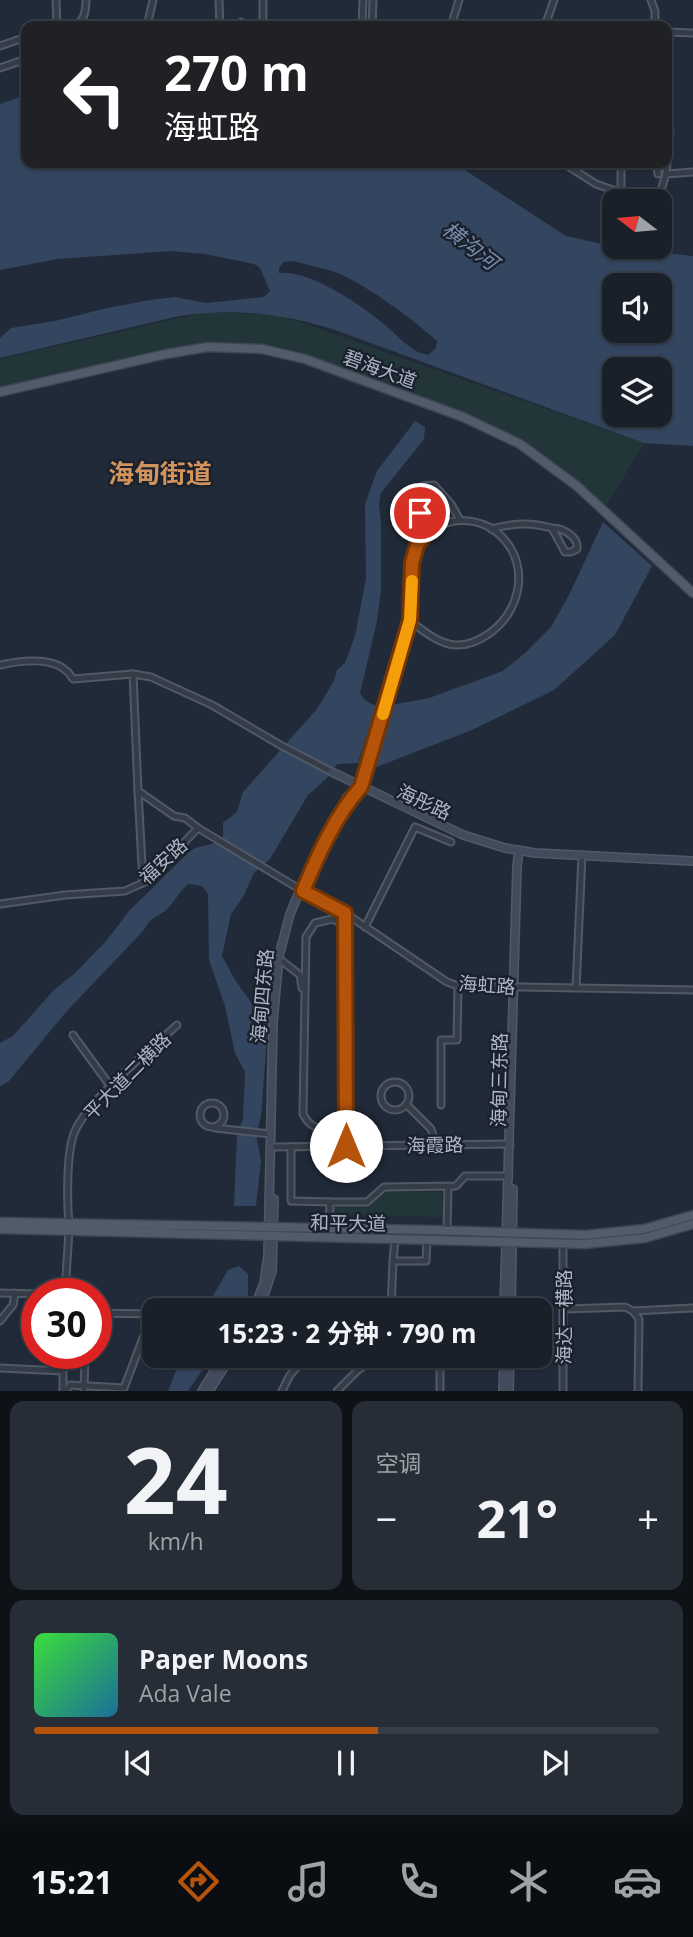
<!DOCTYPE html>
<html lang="zh">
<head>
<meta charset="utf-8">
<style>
	:root { --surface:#19202a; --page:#262d36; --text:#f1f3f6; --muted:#9fa3a8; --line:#373e47; --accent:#b45309 }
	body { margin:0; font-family:"Open Sans","Noto Sans SC",sans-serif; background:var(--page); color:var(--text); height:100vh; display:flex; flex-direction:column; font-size:26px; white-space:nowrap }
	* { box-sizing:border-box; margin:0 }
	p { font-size:23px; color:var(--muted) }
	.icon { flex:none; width:38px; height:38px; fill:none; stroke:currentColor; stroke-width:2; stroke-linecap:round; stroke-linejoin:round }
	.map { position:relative; height:1391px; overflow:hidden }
	.drawer { display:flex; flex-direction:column; gap:10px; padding:10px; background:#0e1217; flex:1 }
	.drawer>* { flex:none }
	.banner { position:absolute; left:21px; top:21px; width:651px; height:147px; border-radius:14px; box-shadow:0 2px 5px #0004,0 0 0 2px var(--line); background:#202124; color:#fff; overflow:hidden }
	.needle { width:46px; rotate:286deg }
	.tools { position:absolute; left:602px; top:189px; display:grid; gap:14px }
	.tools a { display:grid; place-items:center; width:70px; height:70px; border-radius:14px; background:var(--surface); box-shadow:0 2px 5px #0004,0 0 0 2px var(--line); font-size:35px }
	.speed { position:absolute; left:21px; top:1278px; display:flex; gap:14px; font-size:35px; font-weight:700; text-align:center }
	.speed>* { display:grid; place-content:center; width:91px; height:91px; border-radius:50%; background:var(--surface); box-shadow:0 2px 5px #0004,0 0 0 2px var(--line); line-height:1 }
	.speed .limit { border:10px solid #d22; background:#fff; color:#111 }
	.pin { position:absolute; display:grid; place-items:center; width:60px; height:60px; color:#fff; margin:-30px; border:4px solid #fff; border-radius:50%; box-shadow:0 2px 7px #0007 }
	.me { position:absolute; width:77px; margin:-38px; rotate:0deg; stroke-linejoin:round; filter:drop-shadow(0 0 5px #0008) }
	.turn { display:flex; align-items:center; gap:24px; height:147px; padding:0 28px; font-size:32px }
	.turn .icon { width:91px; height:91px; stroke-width:2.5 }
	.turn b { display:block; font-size:49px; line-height:60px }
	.big { font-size:52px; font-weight:700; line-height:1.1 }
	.drawer .tile { flex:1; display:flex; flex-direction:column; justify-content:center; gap:10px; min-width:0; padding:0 24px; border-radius:14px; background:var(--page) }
	.drawer .dial { align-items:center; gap:0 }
	.dial b { font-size:91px; line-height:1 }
	.song { display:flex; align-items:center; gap:21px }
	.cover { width:84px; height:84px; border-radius:10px; background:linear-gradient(135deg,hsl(120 70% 55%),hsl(200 70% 35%)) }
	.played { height:7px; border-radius:4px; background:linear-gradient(90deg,var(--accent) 55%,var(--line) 55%) }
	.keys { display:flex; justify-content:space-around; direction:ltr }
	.heat { display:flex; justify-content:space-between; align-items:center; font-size:38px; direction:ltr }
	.drawer .tiles { flex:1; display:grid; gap:10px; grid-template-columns:1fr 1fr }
	.tile:last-child { grid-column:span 2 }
	.trip { position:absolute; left:142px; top:1298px; width:410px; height:70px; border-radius:14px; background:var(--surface); box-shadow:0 2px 5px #0004,0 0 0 2px var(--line); font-weight:700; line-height:70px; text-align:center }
	.tabs { display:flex; height:112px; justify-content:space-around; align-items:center; background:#0a0d11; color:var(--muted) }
	.tabs .icon { width:49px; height:49px }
	.tabs .on { color:var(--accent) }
	.tabs b { font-size:32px; color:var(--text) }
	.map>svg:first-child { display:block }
	.green { fill:#223639 }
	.water { fill:#34455f; fill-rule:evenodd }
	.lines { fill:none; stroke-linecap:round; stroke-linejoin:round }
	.street-casing { stroke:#515966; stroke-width:9 }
	.secondary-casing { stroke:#515966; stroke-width:10 }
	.primary-casing { stroke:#3d4552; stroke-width:11 }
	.street { stroke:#343c48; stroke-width:5 }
	.secondary { stroke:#424b5b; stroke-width:7 }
	.primary { stroke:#525b69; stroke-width:8 }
	.route-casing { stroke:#753606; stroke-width:18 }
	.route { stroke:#b45309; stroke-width:12 }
	.slow { stroke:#f59e0b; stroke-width:12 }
	.labels { text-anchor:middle; stroke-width:5; stroke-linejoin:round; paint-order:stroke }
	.street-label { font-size:19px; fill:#aeb6c5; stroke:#1a212d }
	.water-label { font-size:21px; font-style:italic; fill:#768cad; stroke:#1a212d }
	.district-label { font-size:26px; font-weight:bold; fill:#d3935c; stroke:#1a212d }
</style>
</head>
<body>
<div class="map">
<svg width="693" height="1391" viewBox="0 0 693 1391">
	<rect width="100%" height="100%" fill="#212a38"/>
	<!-- green -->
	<g class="green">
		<path d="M206,312L280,315L644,443L605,508L541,452L483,420L286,350L262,345L202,344L0,389V359Z"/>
		<path d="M386,1191L442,1192L443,1217L333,1215V1207H367Z"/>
	</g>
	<!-- water -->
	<g class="water">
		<path d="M26,95V163H454L566,236L620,248L693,256V446L644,443L335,330C283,313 234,308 179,316L0,358V338L11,328L55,321L107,308L150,300L175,297L206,303L264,297L270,291L260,268L254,264L205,254L171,251L58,259L0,270V104ZM294,261C310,266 326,268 342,275C369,287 414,320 437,341L436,348L428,355L418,352C405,345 396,334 384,324C359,304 311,270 279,273V268L284,262ZM614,285H660V331H614ZM614,369H660V415H614Z"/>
		<path d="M415,421L425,427L424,439L381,493L379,504L381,525V590L377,621L360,694L366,701L376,706L358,763L337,764L326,779L308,795L270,859L254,873L243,897L231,914L222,956L235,980L253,1005L267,1015V1037L261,1117L256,1135L261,1161L256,1206H234L237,1134L243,1119L245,1072L235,1053L225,1006L209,960L208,894L202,886L188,884C180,891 176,899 169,907C161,917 152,914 144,930L66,1012L9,1081L0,1086V1043L13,1036L54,990L75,973L106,941L130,910L190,851C203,843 211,848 223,837V823L237,812L243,792L317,709L334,681L337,670L345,663L355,636L366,579L365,504L377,471Z"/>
		<path d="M603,522L652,566L615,635L554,690L472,730L374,768L392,705L429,698L503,671L525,653L551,627L569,595Z"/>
		<path d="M239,1266L248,1274V1295L241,1311H204L228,1270Z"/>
		<path d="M182,1356H212L188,1391H168Z"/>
	</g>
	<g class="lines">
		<defs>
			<g id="street">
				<path d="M56,0L57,26"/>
				<path d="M219,0L220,26"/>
				<path d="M263,0V26"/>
				<path d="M651,0L655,11V26"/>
				<path d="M241,22L245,26"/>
				<path d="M72,26C84,23 86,12 86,0"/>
				<path d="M147,26L153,0"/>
				<path d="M362,26L363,0"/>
				<path d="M372,26L373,0"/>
				<path d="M451,26L459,0"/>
				<path d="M542,26L547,20L554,0"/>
				<path d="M667,32L693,33"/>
				<path d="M0,46L26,37"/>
				<path d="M0,68L26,59"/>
				<path d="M563,163L596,184L645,201"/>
				<path d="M656,163L658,174"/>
				<path d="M666,174L670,132L667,106"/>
				<path d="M621,195V163"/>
				<path d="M654,201L659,197L666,174L693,172"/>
				<path d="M491,529C514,523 529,522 552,528L565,552H571L577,549C579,537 563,528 552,528"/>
				<path d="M423,539L422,519L416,508L415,503L423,486L434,485L451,504L460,520"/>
				<path d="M0,665C23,660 60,655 73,679L133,674L151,677L212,705L282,746L332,772"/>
				<path d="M133,674L138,791L174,816L185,818L198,828"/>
				<path d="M361,787C378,732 400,675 410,618C413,596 405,565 418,545C423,536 438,527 447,523C459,518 478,521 489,527C530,551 527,606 490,633C480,640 468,646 455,645C439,644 422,630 409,620"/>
				<path d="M138,791L143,883"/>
				<path d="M0,904L65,895L125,891L147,881L198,828L306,893L345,913L447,982L458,986L693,990"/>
				<path d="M365,927L415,827L451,842"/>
				<path d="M282,961L300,975L302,988"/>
				<path d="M576,988L582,855"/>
				<path d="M73,1035L111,1087"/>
				<circle cx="395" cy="1096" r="14"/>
				<circle cx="212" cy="1115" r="12"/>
				<path d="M406,1104L431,1129L436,1145"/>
				<path d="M441,1105V1040H457L458,986"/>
				<path d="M346,1113L328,1129C315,1128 309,1126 303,1114L306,937L315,923L332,919L345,925L346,1146"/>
				<path d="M215,1128L271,1134"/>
				<path d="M275,1147L510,1144"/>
				<path d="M291,1147V1201L330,1202L329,1229"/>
				<path d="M330,1202H367L384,1187L456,1186L465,1176H509"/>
				<path d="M69,1224C67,1202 66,1151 75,1131C89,1099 149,1051 177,1025"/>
				<path d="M447,1231L448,1186"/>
				<path d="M393,1261L395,1239"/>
				<path d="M0,1293L37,1294"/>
				<path d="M65,1293L69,1230"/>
				<path d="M565,1309L625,1307L633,1311L639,1319L638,1391"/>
				<path d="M361,1311L391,1308L393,1261H426L427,1240"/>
				<path d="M633,1311L693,1308"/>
				<path d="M96,1313L153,1314"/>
				<path d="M0,1321L13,1305L15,1293"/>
				<path d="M539,1351L564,1350"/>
				<path d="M286,1356L300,1364"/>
				<path d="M440,1357V1391"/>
				<path d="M0,1368L63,1371"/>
				<path d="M63,1391V1353"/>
				<path d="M66,1391L70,1385L124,1388L152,1314"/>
				<path d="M84,1391L85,1353"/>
				<path d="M282,1391L290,1375L307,1356"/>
				<path d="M337,1391L358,1370L373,1360L447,1356"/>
				<path d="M563,1391V1244"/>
			</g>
			<g id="secondary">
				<path d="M332,772L463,835L505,848L535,853L693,861"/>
				<path d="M253,1311L264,1283L268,1256L273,1022L279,956L290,914L316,852L347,797L361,787"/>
				<path d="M259,1311L272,1271L274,1199"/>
				<path d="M504,1311L517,867L519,850"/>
				<path d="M511,1311L513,1189"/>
				<path d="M202,1391L224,1356"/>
				<path d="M209,1391L231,1356"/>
				<path d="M503,1391L504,1356"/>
				<path d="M509,1391L510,1356"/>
			</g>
			<g id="primary">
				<path d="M0,392L166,354L208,347L262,349L305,359L463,417L520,444L577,486L693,593"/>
				<path d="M0,1222L430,1230L585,1235L644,1229L693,1215"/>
				<path d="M0,1229L585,1244L645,1238L693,1224"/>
			</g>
		</defs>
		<!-- street casing -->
		<use href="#street" class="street-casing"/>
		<!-- secondary casing -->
		<use href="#secondary" class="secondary-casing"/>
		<!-- primary casing -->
		<use href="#primary" class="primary-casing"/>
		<!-- street -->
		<use href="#street" class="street"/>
		<!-- secondary -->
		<use href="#secondary" class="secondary"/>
		<!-- primary -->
		<use href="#primary" class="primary"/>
	</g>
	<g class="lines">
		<defs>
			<path id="route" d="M346,1146L345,913L303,891C318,855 335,816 361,787L410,620L412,563L417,545L422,539V519L420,513"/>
		</defs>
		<!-- route casing -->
		<use href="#route" class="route-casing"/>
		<!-- route -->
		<use href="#route" class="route"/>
		<!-- slow -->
		<path class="slow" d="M383,714L410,620L412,581"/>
	</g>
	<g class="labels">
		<!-- street labels -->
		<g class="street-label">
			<text transform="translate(380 369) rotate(20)" y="7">碧海大道</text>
			<text transform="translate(424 802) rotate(25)" y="7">海彤路</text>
			<text transform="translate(163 861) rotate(-43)" y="7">福安路</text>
			<text transform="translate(487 985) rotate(4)" y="7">海虹路</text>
			<text transform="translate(262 996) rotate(-85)" y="7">海甸四东路</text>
			<text transform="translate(127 1076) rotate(-45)" y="7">平大道二横路</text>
			<text transform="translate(499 1080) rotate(-89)" y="7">海甸三东路</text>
			<text transform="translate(435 1145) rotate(-1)" y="7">海霞路</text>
			<text transform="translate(348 1223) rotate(1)" y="7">和平大道</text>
			<text transform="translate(564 1317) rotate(-90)" y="7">海达一横路</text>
		</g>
		<!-- water labels -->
		<g class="water-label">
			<text transform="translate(470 246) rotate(38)" y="7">横沟河</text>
		</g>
		<!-- district labels -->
		<g class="district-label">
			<text x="160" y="483">海甸街道</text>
		</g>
	</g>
</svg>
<div class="tools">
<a><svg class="needle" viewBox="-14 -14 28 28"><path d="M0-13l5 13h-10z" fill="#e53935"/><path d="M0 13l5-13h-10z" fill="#9fa3a8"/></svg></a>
<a><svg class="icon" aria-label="sound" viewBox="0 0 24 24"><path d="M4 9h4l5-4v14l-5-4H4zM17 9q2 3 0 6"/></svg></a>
<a><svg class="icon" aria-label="layers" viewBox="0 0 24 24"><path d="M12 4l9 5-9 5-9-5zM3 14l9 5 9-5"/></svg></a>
</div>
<div class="speed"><div class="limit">30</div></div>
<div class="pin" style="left:420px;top:513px;background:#d93025"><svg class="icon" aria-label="arrive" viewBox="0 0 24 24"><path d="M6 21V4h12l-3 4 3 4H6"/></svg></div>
<svg class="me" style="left:346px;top:1146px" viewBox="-20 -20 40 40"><circle r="19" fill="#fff"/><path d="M0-13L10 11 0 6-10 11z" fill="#b45309"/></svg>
<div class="trip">15:23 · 2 分钟 · 790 m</div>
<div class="banner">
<div class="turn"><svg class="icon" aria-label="left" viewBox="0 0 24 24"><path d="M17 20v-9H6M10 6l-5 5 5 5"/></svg><div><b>270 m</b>海虹路</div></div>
</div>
</div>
<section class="drawer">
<div class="tiles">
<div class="tile dial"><b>24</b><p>km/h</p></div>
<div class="tile"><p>空调</p>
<div class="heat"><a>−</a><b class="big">21°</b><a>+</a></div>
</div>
<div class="tile">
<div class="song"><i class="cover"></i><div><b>Paper Moons</b><p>Ada Vale</p></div></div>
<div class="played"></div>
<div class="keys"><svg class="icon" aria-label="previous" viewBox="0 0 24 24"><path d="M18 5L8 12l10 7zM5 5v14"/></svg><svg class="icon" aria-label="pause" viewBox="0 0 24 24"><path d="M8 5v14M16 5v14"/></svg><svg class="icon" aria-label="next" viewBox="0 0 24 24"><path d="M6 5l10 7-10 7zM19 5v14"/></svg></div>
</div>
</div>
</section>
<nav class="tabs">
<b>15:21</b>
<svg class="icon on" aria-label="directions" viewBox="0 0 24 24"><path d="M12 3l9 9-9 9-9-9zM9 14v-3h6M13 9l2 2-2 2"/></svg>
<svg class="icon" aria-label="music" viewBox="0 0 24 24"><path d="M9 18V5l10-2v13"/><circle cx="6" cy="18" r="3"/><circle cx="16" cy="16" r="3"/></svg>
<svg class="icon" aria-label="phone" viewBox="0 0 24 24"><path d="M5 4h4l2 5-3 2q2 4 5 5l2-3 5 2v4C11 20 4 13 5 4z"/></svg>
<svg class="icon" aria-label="climate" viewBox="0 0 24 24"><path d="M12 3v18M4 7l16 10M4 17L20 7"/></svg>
<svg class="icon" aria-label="car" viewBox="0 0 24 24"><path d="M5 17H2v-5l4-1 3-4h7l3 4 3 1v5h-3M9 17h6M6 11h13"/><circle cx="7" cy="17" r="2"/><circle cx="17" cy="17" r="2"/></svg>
</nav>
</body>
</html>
